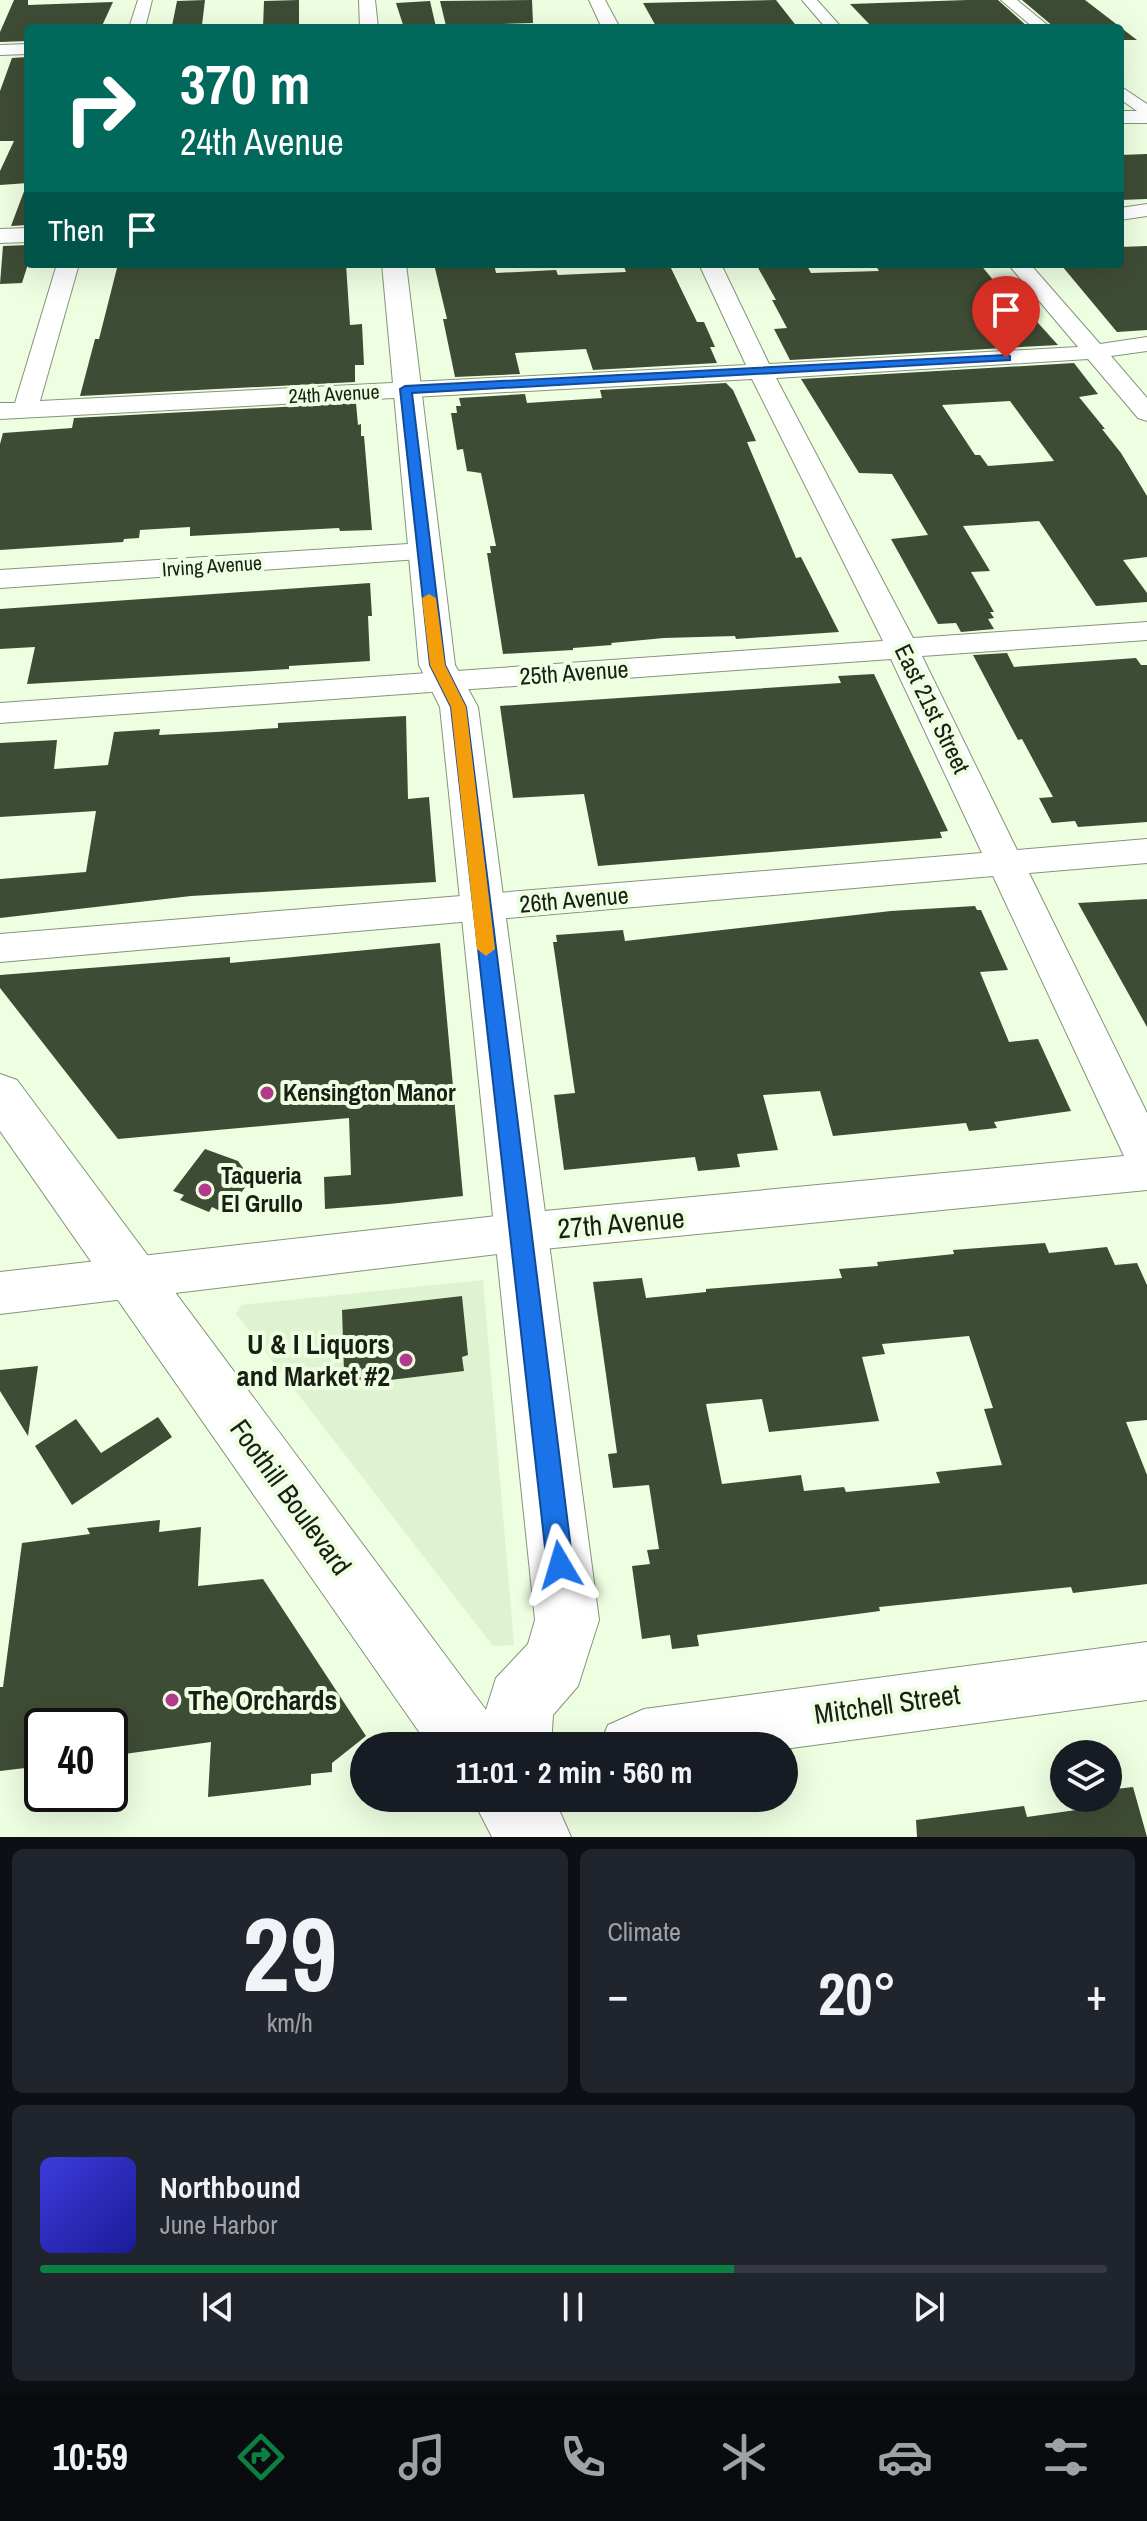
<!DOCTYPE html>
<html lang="en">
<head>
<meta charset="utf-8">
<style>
	:root { --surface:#171b24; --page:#20242c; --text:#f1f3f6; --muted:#9ea1a6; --line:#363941; --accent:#0b8043 }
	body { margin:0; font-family:"Archivo Narrow",sans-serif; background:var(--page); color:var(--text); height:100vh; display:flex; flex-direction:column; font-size:30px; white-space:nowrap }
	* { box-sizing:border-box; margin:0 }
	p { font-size:26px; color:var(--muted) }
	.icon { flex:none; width:44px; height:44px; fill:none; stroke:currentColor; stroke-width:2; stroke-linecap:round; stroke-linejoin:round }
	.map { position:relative; height:1837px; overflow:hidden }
	.sheet { display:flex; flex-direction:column; gap:12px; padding:12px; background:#0d0f14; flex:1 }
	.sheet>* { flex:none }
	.guide { position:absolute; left:24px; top:24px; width:1100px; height:244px; border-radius:8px; box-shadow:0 8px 32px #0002; background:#00695c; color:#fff; overflow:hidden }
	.tools { position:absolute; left:1050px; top:1740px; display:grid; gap:16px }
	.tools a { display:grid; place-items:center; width:72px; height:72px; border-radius:50%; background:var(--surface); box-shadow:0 8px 32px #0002; font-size:40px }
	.speed { position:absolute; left:24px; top:1708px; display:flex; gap:16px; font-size:40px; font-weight:700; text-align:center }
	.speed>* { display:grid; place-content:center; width:104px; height:104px; border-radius:50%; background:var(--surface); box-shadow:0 8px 32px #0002; line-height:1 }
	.speed .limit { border:4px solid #111; border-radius:12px; background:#fff; color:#111 }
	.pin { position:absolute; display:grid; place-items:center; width:68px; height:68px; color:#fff; margin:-82px -34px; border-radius:50% 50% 50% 0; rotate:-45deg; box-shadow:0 0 8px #0007 }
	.pin .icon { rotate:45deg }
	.me { position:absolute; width:88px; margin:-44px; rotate:353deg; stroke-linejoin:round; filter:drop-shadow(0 0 6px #0008) }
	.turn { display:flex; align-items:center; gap:28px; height:168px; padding:0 24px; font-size:36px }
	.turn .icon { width:104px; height:104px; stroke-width:2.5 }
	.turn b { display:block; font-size:56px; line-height:68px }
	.then { display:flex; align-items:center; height:76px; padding:0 24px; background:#0003; gap:16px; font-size:30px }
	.big { font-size:60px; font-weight:700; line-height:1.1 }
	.sheet .card { flex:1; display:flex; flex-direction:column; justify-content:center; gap:12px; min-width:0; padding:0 28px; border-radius:12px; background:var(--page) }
	.sheet .dial { align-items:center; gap:0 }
	.dial b { font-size:104px; line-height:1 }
	.song { display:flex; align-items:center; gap:24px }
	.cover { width:96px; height:96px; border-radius:12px; background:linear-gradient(135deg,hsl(240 70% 55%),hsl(240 70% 35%)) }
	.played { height:8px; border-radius:4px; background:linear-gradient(90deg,var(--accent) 65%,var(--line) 65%) }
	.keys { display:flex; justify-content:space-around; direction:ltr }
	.heat { display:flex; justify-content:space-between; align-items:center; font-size:44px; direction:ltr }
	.sheet .tiles { flex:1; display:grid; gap:12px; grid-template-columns:1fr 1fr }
	.card:last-child { grid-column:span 2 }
	.trip { position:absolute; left:350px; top:1732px; width:448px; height:80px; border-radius:40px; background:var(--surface); box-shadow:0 8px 32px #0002; font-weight:700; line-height:80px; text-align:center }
	.dock { display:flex; height:128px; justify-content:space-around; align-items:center; background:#090b0e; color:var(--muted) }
	.dock .icon { width:56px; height:56px }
	.dock .current { color:var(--accent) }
	.dock b { font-size:36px; color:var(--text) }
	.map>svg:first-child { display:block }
	.built { fill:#def3d0 }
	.building { fill:#3f4c35; fill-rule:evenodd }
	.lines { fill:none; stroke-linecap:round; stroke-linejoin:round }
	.street-casing { stroke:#84947a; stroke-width:2 }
	.secondary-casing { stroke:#84947a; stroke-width:2 }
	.street { fill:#fff; fill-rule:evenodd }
	.secondary { fill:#fff; fill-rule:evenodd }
	.route { fill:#1a73e8; stroke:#114b97; stroke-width:2 }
	.slow { fill:#f59e0b }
	.poi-dot { fill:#b2398c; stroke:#edfee1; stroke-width:3 }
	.labels { text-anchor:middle; stroke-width:8; stroke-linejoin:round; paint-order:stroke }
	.far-street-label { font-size:20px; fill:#191f15; stroke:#edfee1 }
	.street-label { font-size:24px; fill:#191f15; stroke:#edfee1 }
	.poi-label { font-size:24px; font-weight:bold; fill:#191f15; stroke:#edfee1; text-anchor:start }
	.near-street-label { font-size:28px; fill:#191f15; stroke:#edfee1 }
	.near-poi-label { font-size:28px; font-weight:bold; fill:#191f15; stroke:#edfee1; text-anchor:end }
</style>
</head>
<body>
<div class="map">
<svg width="1147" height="1837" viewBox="0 0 1147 1837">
	<rect width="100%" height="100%" fill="#edfee1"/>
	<!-- built -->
	<path class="built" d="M483,1280L514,1645L493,1646L236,1314L241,1305Z"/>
	<!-- building -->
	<g class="building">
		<path d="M14,0H28V5L113,2L101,28H28V41L0,42V32Z"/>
		<path d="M205,0L202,25L172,26L177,1Z"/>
		<path d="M299,0V28H263L264,1Z"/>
		<path d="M532,0L533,23L446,26L440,1Z"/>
		<path d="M776,0L798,28H657L643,3Z"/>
		<path d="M967,0H998L1029,28H873L850,4Z"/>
		<path d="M1022,0H1085L1137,40H1120V28L1054,27Z"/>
		<path d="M430,1L436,27L404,28L396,3Z"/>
		<path d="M28,57V183L0,185V171L14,141H0V91L12,58Z"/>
		<path d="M1147,154V199L1120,200V155Z"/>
		<path d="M26,186L28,225L11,226Z"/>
		<path d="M28,245V264L22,283L0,284L3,246Z"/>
		<path d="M1147,246V330L1117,332L1062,266L1120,264V247Z"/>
		<path d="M118,264H346L350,325L362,324L364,365H355V382L80,396L95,339H99Z"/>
		<path d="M434,264H494L496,273L556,270L558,275L626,272L623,264H669L697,322H704L715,347H710L717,363L593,370L586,349L515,353L520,374L455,377L443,319H447Z"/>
		<path d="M756,264H806L811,273L879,271L876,266L980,264L1020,313H1029L1058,345L790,360L774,329L787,328L772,300H776Z"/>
		<path d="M1074,363L1098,394L1079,397L1105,429H1102L1121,453L1147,496V557L1123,560L1147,593V602L1096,606L1039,521L963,526L990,571L971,572L994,612H990L994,618L988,619L994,629L961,632L956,623L938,624L891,539L928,535L892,474L859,473L801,379ZM1010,401L1054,461L988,466L980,455H975L942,405Z"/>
		<path d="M726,383L733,390L756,441L747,442L796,558L801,557L839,632L736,639L735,636L664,638L611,643L612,645L573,648V650L503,654L487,553H491L490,546H496L481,473L467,471L463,449L457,450L451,413H457L456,406H461L459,398L525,394L527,403L602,398L600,390Z"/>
		<path d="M356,403L358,425L361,424V436H364L372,530L340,531L339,528L190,536V527L140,530L139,538L124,539L123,542L0,550V444L3,433L72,428L74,418Z"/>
		<path d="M370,583L372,616H368L370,661L289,666V669L27,684L35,647L0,649V609Z"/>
		<path d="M1007,653L1014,667L1136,658L1141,665H1147V822L1078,827L1075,821L1052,823L1039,798L1053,797L1022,739L1018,740L973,655Z"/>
		<path d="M874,674L948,831L940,832L942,838L598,866L584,794L513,798L500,706L841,683L838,676Z"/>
		<path d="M406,716L408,799L429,797L436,882L191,896L0,918V879L86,872L96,811L0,817V743L57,740L54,769L108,765L114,732L160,729L159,735L216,732L278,728V723Z"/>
		<path d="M1147,899V1027L1078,903Z"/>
		<path d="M975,906L977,910H981L1008,970L980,972L1009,1042L1038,1039L1071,1111L994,1122L997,1128L969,1131L966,1123L833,1136L820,1091L763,1095L778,1150L737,1154L740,1167L698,1171L695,1157L564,1170L554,1095L575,1093L553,942H557L556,935L623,930L625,941L891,911Z"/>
		<path d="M440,943L463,1196L389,1204L325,1209L324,1177L351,1175L349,1118L118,1139L0,988V975L230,957V963Z"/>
		<path d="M205,1149L238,1161L251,1179L226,1214L212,1207L209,1212L180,1200L184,1195L173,1191Z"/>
		<path d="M1045,1243L1049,1253L1107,1247L1115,1265L1137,1263L1147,1285V1420L1126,1422L1147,1475V1584L1073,1593L1071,1587L879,1607L880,1611L697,1635L699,1646L672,1649L670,1635L642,1639L632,1566L650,1564L647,1550L659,1549L649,1485L613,1488L608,1454L617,1453L593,1282L642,1278L646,1298L706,1292V1289L842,1278L839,1269L878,1266L877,1262L954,1254L953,1250ZM969,1336L993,1408L984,1409L1002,1465L936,1472L940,1483L846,1492L844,1487L804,1491L801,1475L722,1484L706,1404L762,1399L769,1432L879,1421L862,1357L885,1354L882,1344Z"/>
		<path d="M462,1296L468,1355L462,1357L464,1371L349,1385V1370L344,1371L342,1310Z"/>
		<path d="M38,1366L28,1436L0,1391V1370Z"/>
		<path d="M158,1417L172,1437L72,1505L35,1446L76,1419L101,1453Z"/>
		<path d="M160,1520L159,1532L201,1527L198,1586L263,1579L366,1736L332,1763V1772L311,1774V1785L208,1797L211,1742L110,1756V1726H42V1766L0,1771V1687H3L22,1543L90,1534L87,1528Z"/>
		<path d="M1133,1787L1147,1837H917L916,1820L1024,1806L1027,1817L1090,1808L1087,1800L1108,1798V1790Z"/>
	</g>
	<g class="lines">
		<defs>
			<g id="street">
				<path d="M138,0H152L145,28H129Z"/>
				<path d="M802,0H817L842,28H826Z"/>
				<path d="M1001,0H1017L1051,28H1034Z"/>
				<path d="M28,44V54L0,55V45Z"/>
				<path d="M1120,86L1147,104V118L1120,99Z"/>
				<path d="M1147,204V216L1120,220V208Z"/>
				<path d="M57,264H79L40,401L746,365L699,264H721L769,364L1078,347L1008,264H1030L1100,344L1147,337V351L1111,356L1147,398V421L1138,418L1088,359L776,378L913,638L1147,622V640L922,656L1017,850L1147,839V863L1029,873L1147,1113V1190L523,1251L0,1314V1272L523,1213L1124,1156L993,876L0,962V934L982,853L891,659L0,723V703L883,641L752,379L0,419V403H15Z"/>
				<path d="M424,543L434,546L438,552L434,558L0,588V570Z"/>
				<path d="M1147,1642V1700L784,1749V1746H599L608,1725L644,1709Z"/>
			</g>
			<g id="secondary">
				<path d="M359,0H375L378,28H360Z"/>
				<path d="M589,0H605L620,28H602Z"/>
				<rect x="1120" y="111" width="27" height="12"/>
				<path d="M28,228V242L0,243V229Z"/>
				<path d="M382,264H406L455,665L478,707L599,1620L578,1686L553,1715L551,1746H429L0,1131V1074L17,1080L486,1710L496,1678L528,1644L535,1620L440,707L419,665Z"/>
				<path d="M472,1798H550L560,1812L571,1837H492Z"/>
			</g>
		</defs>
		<!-- street casing -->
		<use href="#street" class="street-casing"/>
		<!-- secondary casing -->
		<use href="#secondary" class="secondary-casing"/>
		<!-- street -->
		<use href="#street" class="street"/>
		<!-- secondary -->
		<use href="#secondary" class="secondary"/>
	</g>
	<!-- route -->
	<path class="route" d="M1006,355L1010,356V360L412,393L445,665L466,707L573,1565L569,1575L560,1578L551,1575L547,1565L451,707L430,665L400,389L405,386Z"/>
	<!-- slow -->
	<path class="slow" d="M429,594L436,598L445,665L466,707L495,949L486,956L477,949L451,707L430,665L422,598Z"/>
	<!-- markers -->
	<g class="poi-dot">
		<circle cx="267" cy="1093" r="8"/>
		<circle cx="205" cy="1190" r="8"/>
		<circle cx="406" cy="1360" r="8"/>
		<circle cx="172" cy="1700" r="8"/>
	</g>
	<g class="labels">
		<!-- far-street labels -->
		<g class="far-street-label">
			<text transform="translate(334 394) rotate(-3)" y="7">24th Avenue</text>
			<text transform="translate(212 566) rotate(-4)" y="7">Irving Avenue</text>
		</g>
		<!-- street labels -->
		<g class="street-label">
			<text transform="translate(574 673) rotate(-4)" y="8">25th Avenue</text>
			<text transform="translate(932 709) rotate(64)" y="8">East 21st Street</text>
			<text transform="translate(574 900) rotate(-5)" y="8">26th Avenue</text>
		</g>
		<!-- poi labels -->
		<g class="poi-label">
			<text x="283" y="1101">Kensington Manor</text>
			<text x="221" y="1184">Taqueria<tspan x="221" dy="28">El Grullo</tspan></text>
		</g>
		<!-- near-street labels -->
		<g class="near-street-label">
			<text transform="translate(621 1223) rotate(-5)" y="10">27th Avenue</text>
			<text transform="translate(291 1497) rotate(54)" y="10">Foothill Boulevard</text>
			<text transform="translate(887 1704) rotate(-8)" y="10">Mitchell Street</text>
		</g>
		<!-- near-poi labels -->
		<g class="near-poi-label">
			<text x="390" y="1354">U &amp; I Liquors<tspan x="390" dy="32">and Market #2</tspan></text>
			<text x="188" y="1710" text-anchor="start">The Orchards</text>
		</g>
	</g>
</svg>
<div class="tools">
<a><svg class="icon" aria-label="layers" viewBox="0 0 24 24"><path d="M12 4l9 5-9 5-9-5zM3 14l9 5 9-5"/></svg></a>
</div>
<div class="speed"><div class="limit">40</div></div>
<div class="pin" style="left:1006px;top:358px;background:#d93025"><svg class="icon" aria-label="arrive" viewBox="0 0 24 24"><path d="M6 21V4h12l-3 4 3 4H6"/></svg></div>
<svg class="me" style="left:560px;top:1565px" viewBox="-20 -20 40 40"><path d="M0-17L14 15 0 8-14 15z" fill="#1a73e8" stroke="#fff" stroke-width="4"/></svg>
<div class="trip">11:01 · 2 min · 560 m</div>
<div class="guide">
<div class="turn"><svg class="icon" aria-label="right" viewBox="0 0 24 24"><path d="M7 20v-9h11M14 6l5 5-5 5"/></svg><div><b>370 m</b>24th Avenue</div></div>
<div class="then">Then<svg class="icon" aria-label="arrive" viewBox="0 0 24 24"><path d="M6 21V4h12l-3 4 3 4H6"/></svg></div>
</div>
</div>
<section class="sheet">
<div class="tiles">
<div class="card dial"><b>29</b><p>km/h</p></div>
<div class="card"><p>Climate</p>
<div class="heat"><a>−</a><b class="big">20°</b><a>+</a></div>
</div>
<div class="card">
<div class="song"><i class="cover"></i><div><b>Northbound</b><p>June Harbor</p></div></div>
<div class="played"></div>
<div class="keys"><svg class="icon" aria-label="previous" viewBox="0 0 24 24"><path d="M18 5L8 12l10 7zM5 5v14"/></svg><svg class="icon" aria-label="pause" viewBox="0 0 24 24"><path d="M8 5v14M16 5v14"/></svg><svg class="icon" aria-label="next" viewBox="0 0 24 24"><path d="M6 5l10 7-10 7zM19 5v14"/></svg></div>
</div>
</div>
</section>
<nav class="dock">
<b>10:59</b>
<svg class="icon current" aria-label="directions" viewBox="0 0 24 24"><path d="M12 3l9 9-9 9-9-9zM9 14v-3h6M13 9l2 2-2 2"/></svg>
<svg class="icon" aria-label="music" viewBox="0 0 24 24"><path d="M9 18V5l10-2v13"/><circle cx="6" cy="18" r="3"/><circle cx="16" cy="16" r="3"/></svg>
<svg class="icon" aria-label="phone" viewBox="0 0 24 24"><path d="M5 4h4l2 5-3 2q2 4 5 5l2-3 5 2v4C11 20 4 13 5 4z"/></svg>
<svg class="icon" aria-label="climate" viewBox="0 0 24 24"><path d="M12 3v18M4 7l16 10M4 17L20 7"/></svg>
<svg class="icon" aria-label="car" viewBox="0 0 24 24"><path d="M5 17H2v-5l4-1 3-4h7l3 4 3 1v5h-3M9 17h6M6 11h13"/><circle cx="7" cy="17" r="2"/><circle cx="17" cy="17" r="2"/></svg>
<svg class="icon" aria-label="filters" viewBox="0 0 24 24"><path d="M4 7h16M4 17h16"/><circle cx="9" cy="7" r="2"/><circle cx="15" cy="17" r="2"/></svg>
</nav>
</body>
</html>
